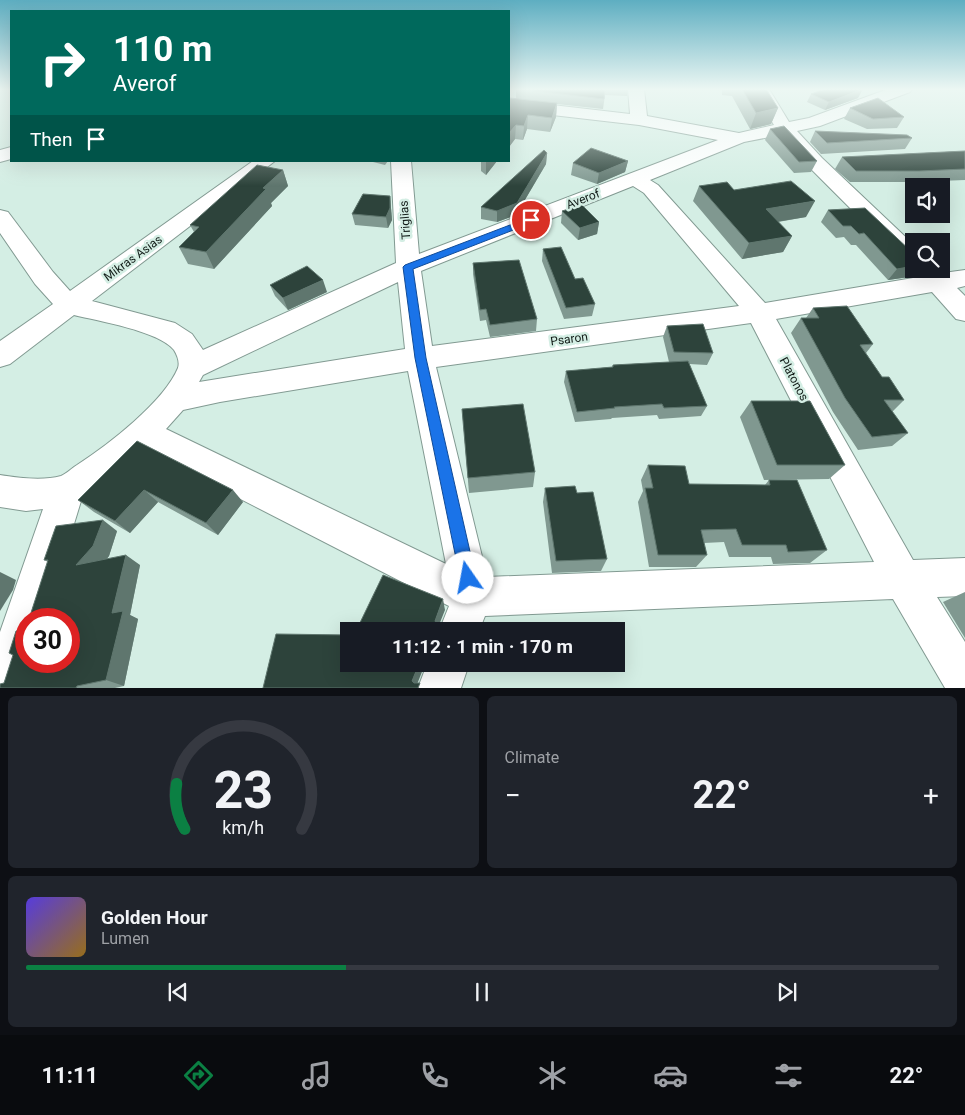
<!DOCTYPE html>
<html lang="en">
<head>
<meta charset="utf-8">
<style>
	:root { --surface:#171b24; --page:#20242c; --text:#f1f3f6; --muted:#9ea1a6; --line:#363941; --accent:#0b8043 }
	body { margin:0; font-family:Roboto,sans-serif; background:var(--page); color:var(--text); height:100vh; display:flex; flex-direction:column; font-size:19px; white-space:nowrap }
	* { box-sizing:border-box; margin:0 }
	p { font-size:16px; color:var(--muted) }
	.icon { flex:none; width:28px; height:28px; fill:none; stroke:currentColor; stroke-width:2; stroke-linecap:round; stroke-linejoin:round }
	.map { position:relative; height:688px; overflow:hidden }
	.panel { display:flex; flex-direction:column; gap:8px; padding:8px; background:#0d0f14; flex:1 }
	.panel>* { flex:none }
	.hud { position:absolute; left:10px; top:10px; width:500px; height:152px; border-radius:0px; box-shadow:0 5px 20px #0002; background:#00695c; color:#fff; overflow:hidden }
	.tools { position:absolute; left:905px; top:178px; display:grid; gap:10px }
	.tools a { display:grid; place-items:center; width:45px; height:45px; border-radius:0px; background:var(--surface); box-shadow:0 5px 20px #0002; font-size:25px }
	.speed { position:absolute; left:15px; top:608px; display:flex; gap:10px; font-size:25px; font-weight:700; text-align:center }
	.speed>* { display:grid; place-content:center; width:65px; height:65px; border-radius:50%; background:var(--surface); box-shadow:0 5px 20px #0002; line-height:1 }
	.speed .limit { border:8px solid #d22; background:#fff; color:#111 }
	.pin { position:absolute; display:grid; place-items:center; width:42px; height:42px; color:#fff; margin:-21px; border:2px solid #fff; border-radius:50%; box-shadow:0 1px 5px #0007 }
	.me { position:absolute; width:55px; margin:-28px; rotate:348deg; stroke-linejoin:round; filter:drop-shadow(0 0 4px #0008) }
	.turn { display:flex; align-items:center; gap:18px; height:105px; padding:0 20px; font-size:22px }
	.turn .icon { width:65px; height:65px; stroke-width:2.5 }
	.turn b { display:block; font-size:35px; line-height:42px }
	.then { display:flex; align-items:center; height:48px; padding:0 20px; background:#0003; gap:10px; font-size:19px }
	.big { font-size:38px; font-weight:700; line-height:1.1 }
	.panel .card { flex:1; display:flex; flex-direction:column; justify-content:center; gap:8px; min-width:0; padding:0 18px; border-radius:8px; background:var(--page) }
	.panel .dial { align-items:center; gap:0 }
	.dial svg { height:130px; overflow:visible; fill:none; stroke:var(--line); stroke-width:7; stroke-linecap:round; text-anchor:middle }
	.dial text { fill:var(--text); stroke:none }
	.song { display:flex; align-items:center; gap:15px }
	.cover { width:60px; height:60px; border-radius:8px; background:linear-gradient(135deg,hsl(250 70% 55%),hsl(40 70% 35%)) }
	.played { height:5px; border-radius:2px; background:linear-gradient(90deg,var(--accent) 35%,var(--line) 35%) }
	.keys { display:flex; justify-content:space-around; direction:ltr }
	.heat { display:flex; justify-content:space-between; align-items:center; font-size:28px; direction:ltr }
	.panel .tiles { flex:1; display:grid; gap:8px; grid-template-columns:1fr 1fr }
	.card:last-child { grid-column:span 2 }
	.trip { position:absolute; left:340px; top:622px; width:285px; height:50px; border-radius:0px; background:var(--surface); box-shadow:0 5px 20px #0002; font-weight:700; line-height:50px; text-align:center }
	.dock { display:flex; height:80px; justify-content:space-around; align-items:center; background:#090b0e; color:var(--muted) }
	.dock .icon { width:35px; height:35px }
	.dock .current { color:var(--accent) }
	.dock b { font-size:22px; color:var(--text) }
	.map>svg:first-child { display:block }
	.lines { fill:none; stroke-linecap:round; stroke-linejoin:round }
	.minor-casing { stroke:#829a92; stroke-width:2 }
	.minor { fill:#fff; fill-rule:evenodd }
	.wall { fill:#809890 }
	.shaded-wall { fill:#5f766e }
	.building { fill:#2d433b; stroke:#5f766e }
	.route { fill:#1a73e8; stroke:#114b97 }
	.labels { text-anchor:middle; stroke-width:5; stroke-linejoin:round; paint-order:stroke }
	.street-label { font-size:12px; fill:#111b17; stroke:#d4eee4 }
</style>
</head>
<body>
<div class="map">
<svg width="965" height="688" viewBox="0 0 965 688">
	<rect width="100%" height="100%" fill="#d4eee4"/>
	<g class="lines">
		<defs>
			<g id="minor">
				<path d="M628,89H644L647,116L739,133L774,125L753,89H769L789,122L809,118L888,89H912L910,92L820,126L797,131L822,158L914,245V267L906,264L808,166L780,135L744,142L650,180L658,185L765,303L919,277L916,273L918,269H938L943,273L965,270V286L957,288L965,296V321L956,319L932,292L776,319L913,560L965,558V596L937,597L965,642V688H945L893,599L485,616L479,631H439L449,606L145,450L121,472L81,501L45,619H26V661H32L24,688H0V632L43,509L26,511L0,507V475C18,478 43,481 61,476C66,474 72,468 77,465C108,445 164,402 178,368C180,362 177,355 174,350C159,331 98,321 74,315L10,364L0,367V341L53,304L35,284L0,233V210L8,212L53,272L70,291L253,161H275L92,301L175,323L192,334L203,350L396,263L391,161H411L419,254L718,140L639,125L509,110V100L630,114ZM633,186L644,193L739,306L432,346L421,271ZM398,282L405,349L199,382L203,375ZM751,323L874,562L487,577L436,367ZM408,371L446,564L166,429L183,410L220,402Z"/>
				<path d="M11,147V159L0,162V150Z"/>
				<path d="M427,664H469L461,688H418Z"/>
			</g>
		</defs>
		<!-- minor casing -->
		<use href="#minor" class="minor-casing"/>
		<!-- minor -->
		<use href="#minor" class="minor"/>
	</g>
	<!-- wall -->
	<g class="wall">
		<path d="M516,89H628L627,96L605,95L603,109L557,104L556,117L550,132L527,129L523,140L515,139L509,147V101L516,99Z"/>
		<path d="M722,89H766L778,108L771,124L750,129L732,96L722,95Z"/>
		<path d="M811,94L858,98L825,110L807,102Z"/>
		<path d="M850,108L904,117L897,128L867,129L844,119Z"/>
		<path d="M770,129L817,161L811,172L794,173L765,140Z"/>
		<path d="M815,131L912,138L905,149L821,154L810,142Z"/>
		<path d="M965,151V180L912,182H850L835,169L842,157Z"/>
		<path d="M547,153L546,164L516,215L497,222L481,219V207Z"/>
		<path d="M369,161H388L385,165Z"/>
		<path d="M481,161H497L486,175L481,171Z"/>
		<path d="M628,161L625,172L597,184L571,175L573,163Z"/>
		<path d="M283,170L288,186L271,203L272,206L214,269L188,264L179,247L194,232L190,225Z"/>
		<path d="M699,186L734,190L806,217L778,222L792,236L783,252L742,259L693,201Z"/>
		<path d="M390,196L392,220L388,228L355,225L352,214Z"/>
		<path d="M865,208L916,276L888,280L856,245H851L844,237L836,238L821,222L828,210Z"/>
		<path d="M562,211L599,222L597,234L578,240L561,223Z"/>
		<path d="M543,249L575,279L595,304L592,316L564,319L542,261Z"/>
		<path d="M473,263L537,319L536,331L490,337L486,320L480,321L473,274Z"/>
		<path d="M270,285L327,292L288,310L275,296Z"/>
		<path d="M813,308L873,344L866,353L882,377L904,400L892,412L908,433L892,446L858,450L833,412L791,333L801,318H806Z"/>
		<path d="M667,326L713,353L707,365L689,364L707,406L701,416L659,419L657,415L612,418L611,419L575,422L564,382L566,371L612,367L613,365L669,362L663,337Z"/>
		<path d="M751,401L845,465L829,479L764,480L740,417Z"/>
		<path d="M462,409L535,472L533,487L469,493Z"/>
		<path d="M137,441L243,502L218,535L158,502L130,533L94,512L78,500Z"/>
		<path d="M648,465L689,484L765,485L769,480L827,550L810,563L773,564L771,557H729L724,542L704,543L707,555L696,567H649L638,502L643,491L641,480Z"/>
		<path d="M545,488L577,493L607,559L601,571L552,573L543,502Z"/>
		<path d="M117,531L109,556L107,559L140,565L130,615L138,619L124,686L115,688H0L4,683L25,630L48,562L44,560Z"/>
		<path d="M965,592V638L943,602Z"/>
	</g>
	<!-- shaded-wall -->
	<g class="shaded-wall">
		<path d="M863,89L858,98L825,110L829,102Z"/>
		<path d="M557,103L556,117L550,132L552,118Z"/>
		<path d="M778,108L771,124L750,129L756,113Z"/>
		<path d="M528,115L527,129L523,140L524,126Z"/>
		<path d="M516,125L515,139L509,147V133Z"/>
		<path d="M547,153L546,164L516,215L497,222V211Z"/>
		<path d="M486,161H497L486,175Z"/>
		<path d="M628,161L625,172L597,184L599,173Z"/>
		<path d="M283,170L288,186L271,203L272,206L214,269L206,252L263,188Z"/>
		<path d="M390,196L392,220L388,228L386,217Z"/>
		<path d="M815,201L806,217L758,225L766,209Z"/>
		<path d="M599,222L597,234L578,240L580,228Z"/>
		<path d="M792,236L783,252L742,259L749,243Z"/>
		<path d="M914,266V269H921L916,276L888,280L897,269Z"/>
		<path d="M323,280L327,292L288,310L283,298Z"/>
		<path d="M144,490L158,502L130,533L115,521Z"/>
		<path d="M233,490L243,502L218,535L206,523Z"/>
		<path d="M103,520L117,531L109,556L93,574L76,565Z"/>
		<path d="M126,555L140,565L130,615L138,619L124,686L106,680L112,613Z"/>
		<path d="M0,572L16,580L13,590L0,611Z"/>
		<path d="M443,599L445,610L437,630L435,621Z"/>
		<path d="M442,624L444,631H440Z"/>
		<path d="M419,664H425L416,687L412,681Z"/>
	</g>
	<!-- building -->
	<g class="building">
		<path d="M518,89H605L604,99Z"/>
		<path d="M742,89H766L778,108L756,113Z"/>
		<path d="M825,89H863L829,102L811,94Z"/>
		<path d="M510,98L557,103L552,118L528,115L524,126L516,125L509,133V101Z"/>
		<path d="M878,98L904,117L873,119L850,108Z"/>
		<path d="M784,126L817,161L799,162L770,129Z"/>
		<path d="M815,131L907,135L912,138L827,143Z"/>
		<path d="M591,148L628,161L599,173L573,163Z"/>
		<path d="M544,150L547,153L517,203L497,211L481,207Z"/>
		<path d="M965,151V169L919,171H856L842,157Z"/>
		<path d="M257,165L283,170L263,188L266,189L206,252L179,247L199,227L190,225Z"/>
		<path d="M791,181L815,201L766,209L792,236L749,243L699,186L727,182L734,190Z"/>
		<path d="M363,194L390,196V208L386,217L352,214Z"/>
		<path d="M582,205L599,222L580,228L562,211Z"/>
		<path d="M865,208L914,254V266L897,269L864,233L859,234L851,226H843L828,210Z"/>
		<path d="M561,247L575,279L583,278L595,304L566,308L543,249Z"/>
		<path d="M519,260L537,319L490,325L486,309L480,310L473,263Z"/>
		<path d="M307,266L323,280L283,298L270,285Z"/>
		<path d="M847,306L873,344L860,345L882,377H889L904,400H884L908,433L872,437L845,398L801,318H819L813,308Z"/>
		<path d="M703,324L713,353L674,352L667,326Z"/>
		<path d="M688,361L707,406L664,408L662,404L614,407L615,408L577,412L566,371L613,367V365Z"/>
		<path d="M751,401H810L845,465H777Z"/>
		<path d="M523,404L535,472L468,478L462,409Z"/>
		<path d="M137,441L233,490L206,523L144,490L115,521L78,500Z"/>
		<path d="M648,465L685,466L689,484L770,485L769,480H797L827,550L788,552L786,545H742L736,529L701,530L707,555H658L645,488H653Z"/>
		<path d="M575,486L577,493L593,492L607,559L556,561L545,488Z"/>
		<path d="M103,520L93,546L76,565L126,555L112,613L123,611L106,680L77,686L76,688H0V684L4,683L13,655L9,653L16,631L25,630L26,626V661H69V619H29L48,560H44L56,526Z"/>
		<path d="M383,575L443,599L435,621L437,624H442L440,631H356Z"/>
		<path d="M276,634L349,635V664H419L412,681L414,683H420L418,688H263Z"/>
	</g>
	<!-- sky -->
	<linearGradient id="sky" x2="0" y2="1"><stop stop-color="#5eaec1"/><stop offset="0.48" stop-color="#ecf7f3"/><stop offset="1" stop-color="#ecf7f3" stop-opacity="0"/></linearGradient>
	<rect width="965" height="186" fill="url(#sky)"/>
	<!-- route -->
	<path class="route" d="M531,217L535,220L534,222L413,269L426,358L476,578L473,584L468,586L462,584L460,578L415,358L403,267L405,265Z"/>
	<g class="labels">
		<!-- street labels -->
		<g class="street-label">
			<text transform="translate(583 199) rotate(-21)" y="4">Averof</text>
			<text transform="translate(405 220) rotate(-94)" y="4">Triglias</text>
			<text transform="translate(133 258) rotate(-36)" y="4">Mikras Asias</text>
			<text transform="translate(569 339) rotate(-8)" y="4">Psaron</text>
			<text transform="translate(794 379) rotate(62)" y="4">Platonos</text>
		</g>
	</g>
</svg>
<div class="tools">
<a><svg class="icon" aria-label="sound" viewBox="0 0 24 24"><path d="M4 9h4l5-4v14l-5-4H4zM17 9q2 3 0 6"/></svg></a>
<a><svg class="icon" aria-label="search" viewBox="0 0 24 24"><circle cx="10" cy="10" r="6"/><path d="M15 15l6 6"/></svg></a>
</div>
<div class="speed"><div class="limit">30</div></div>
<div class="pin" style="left:531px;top:220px;background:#d93025"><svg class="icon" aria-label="arrive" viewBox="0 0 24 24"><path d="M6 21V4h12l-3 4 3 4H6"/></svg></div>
<svg class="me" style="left:468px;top:578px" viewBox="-20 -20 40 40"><circle r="19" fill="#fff"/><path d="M0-13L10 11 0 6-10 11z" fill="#1a73e8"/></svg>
<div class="trip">11:12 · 1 min · 170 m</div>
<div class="hud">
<div class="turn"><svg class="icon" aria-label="right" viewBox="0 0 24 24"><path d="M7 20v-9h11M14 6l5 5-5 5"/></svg><div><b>110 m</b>Averof</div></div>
<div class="then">Then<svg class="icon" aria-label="arrive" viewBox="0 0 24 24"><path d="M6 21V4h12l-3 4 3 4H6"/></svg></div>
</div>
</div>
<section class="panel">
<div class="tiles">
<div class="card dial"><svg viewBox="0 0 100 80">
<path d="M14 69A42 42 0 1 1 86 69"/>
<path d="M14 69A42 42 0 0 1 9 41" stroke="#0b8043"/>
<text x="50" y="56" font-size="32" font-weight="700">23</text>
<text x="50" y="72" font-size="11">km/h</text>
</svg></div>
<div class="card"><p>Climate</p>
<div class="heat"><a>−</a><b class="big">22°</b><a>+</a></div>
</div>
<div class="card">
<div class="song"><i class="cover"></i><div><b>Golden Hour</b><p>Lumen</p></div></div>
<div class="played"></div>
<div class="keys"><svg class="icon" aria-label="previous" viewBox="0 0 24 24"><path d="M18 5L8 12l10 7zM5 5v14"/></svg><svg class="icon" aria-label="pause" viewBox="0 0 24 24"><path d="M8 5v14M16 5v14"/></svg><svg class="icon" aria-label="next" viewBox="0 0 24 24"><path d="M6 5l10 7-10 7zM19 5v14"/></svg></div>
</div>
</div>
</section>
<nav class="dock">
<b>11:11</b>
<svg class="icon current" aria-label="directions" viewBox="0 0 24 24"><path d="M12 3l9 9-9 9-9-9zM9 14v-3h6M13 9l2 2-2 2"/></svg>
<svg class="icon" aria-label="music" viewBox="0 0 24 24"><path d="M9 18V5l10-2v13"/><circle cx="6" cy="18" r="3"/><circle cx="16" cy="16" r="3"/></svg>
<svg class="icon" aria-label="phone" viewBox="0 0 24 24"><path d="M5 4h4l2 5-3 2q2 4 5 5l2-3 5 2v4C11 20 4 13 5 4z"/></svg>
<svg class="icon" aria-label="climate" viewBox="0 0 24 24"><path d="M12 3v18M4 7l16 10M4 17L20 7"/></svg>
<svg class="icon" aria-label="car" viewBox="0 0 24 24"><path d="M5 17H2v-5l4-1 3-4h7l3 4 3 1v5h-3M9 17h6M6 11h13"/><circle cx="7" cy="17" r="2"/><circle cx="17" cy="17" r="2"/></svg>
<svg class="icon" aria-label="filters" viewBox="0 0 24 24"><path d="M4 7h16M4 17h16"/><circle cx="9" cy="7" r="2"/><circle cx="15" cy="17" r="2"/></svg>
<b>22°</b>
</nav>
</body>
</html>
